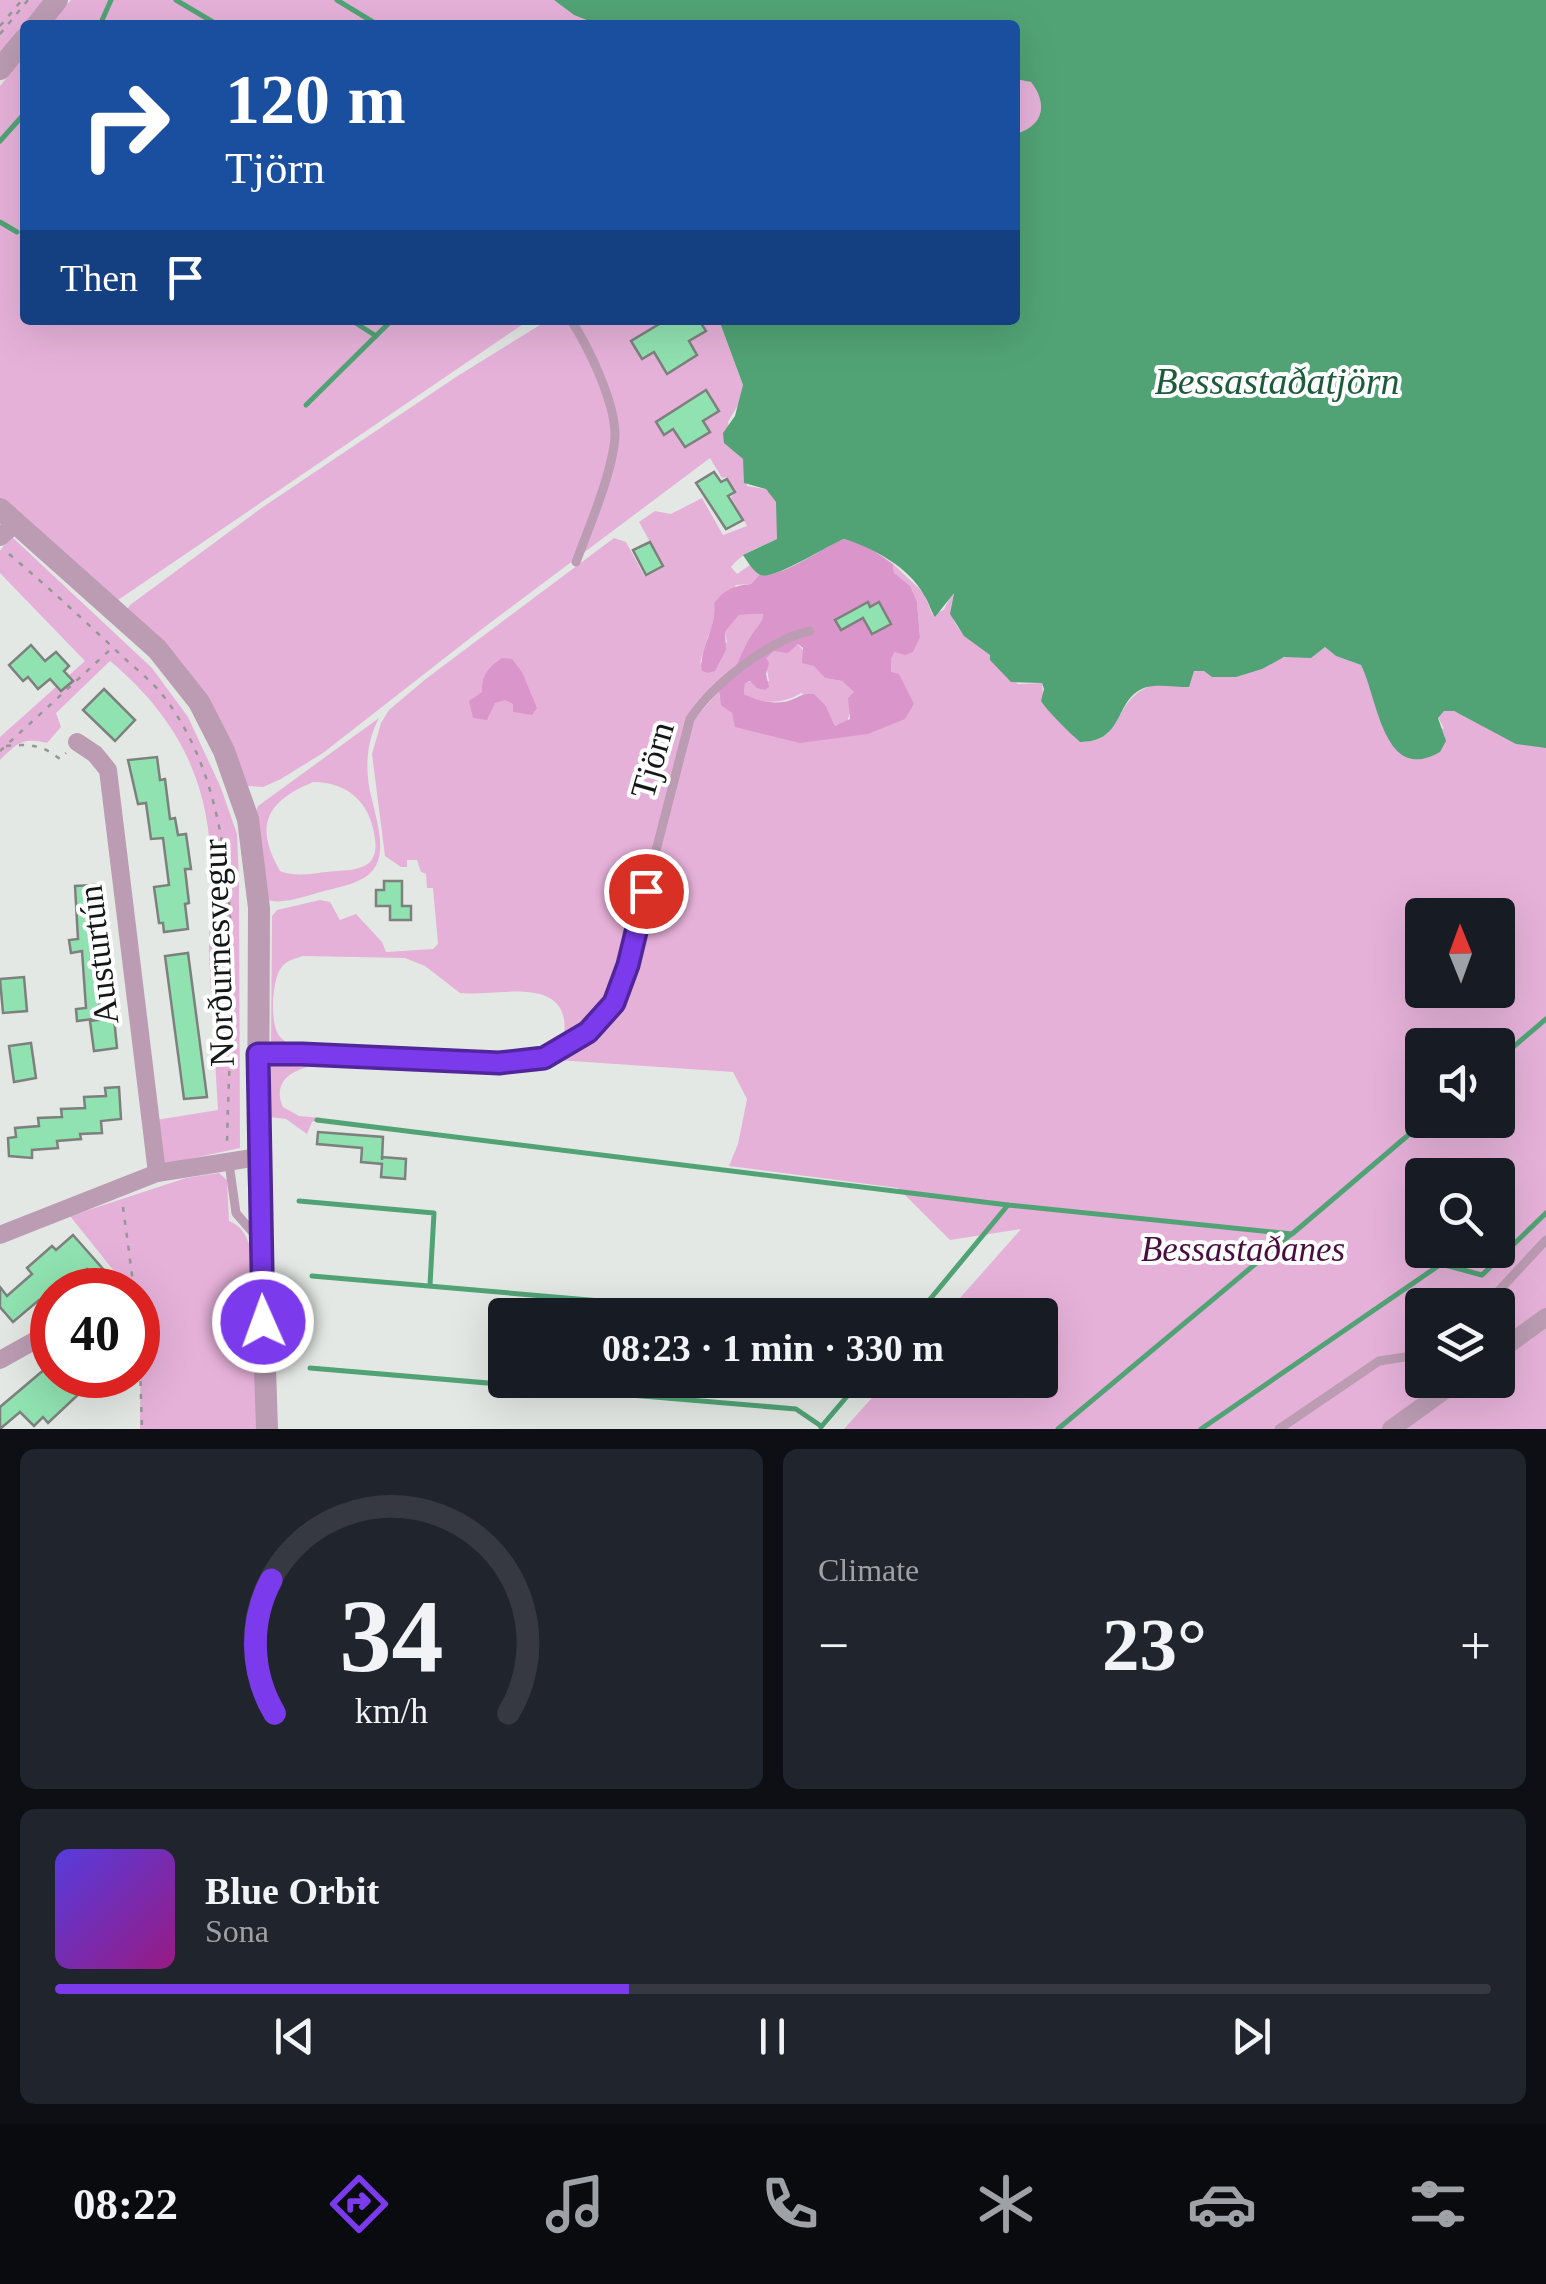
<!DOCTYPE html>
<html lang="en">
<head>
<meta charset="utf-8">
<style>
	:root { --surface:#171b24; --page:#20242c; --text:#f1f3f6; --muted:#9ea1a6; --line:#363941; --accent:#7c3aed }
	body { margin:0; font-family:"Times New Roman",serif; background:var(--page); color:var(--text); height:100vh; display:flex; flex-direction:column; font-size:38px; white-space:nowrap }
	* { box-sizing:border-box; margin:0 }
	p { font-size:32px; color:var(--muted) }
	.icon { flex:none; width:55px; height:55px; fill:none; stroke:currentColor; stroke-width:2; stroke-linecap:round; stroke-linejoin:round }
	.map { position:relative; height:1429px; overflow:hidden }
	.details { display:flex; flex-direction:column; gap:20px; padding:20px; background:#0d0f14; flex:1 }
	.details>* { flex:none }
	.banner { position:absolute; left:20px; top:20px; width:1000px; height:305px; border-radius:10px; box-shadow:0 10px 40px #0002; background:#1a4fa0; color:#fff; overflow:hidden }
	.needle { width:65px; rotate:359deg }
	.tools { position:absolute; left:1405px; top:898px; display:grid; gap:20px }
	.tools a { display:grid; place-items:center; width:110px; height:110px; border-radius:10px; background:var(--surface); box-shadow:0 10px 40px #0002; font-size:50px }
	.speed { position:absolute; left:30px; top:1268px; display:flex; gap:20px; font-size:50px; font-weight:700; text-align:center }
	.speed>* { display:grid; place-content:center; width:130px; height:130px; border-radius:50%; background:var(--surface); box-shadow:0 10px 40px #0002; line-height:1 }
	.speed .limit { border:15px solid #d22; background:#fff; color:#111 }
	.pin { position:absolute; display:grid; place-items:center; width:85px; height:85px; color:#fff; margin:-42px; border:5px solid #fff; border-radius:50%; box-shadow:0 2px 10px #0007 }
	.me { position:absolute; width:110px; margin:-55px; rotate:358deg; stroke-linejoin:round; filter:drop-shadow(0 0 8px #0008) }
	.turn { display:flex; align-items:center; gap:35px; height:210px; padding:0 40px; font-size:45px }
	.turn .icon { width:130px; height:130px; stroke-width:2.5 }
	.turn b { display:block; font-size:70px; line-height:85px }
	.then { display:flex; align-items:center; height:95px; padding:0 40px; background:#0003; gap:20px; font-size:38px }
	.big { font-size:75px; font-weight:600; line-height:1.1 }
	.details .card { flex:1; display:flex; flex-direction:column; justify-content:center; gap:15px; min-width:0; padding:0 35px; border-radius:15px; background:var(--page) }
	.details .dial { align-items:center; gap:0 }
	.dial svg { height:260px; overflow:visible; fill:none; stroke:var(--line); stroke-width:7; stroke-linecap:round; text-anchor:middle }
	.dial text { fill:var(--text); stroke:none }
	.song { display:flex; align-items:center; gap:30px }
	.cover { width:120px; height:120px; border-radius:15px; background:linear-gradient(135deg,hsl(250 70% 55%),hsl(310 70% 35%)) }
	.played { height:10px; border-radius:5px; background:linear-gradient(90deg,var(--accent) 40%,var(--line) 40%) }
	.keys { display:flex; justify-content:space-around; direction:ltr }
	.heat { display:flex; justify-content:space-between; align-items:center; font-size:55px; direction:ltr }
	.details .tiles { flex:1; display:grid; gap:20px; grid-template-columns:1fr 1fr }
	.card:last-child { grid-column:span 2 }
	.trip { position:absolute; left:488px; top:1298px; width:570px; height:100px; border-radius:10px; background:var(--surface); box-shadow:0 10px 40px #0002; font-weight:600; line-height:100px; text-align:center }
	.menu { display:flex; height:160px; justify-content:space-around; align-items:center; background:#090b0e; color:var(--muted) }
	.menu .icon { width:70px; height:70px }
	.menu .on { color:var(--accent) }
	.menu b { font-size:45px; color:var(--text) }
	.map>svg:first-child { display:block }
	.green { fill:#e6b1d9; fill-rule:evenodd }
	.forest { fill:#da96cb; fill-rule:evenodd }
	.water { fill:#51a375 }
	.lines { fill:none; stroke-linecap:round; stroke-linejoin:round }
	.stream { stroke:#51a375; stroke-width:5 }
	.building { fill:#90e2b1; stroke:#7d817e; stroke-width:2.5 }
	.path { stroke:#949895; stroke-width:2.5; stroke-dasharray:5 8; stroke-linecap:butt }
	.service { stroke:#bb9cb3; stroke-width:9 }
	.minor { stroke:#bb9cb3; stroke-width:18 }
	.tertiary { stroke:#bb9cb3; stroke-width:22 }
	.route-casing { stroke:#51269a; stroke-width:25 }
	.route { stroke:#7c3aed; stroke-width:18 }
	.labels { text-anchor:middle; stroke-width:8; stroke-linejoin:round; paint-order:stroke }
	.street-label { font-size:35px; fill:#151716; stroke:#fff }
	.park-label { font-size:35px; font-style:italic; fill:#490d40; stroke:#fff }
	.water-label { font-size:38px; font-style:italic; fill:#1e5b3b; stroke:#fff }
</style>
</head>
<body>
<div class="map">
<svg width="1546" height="1429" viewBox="0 0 1546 1429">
	<rect width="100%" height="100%" fill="#e3e8e4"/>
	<!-- green -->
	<g class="green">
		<path d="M0,0H49L0,57Z"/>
		<path d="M71,0H554L574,15L599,25H50Z"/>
		<path d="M25,56V320H529L118,600L0,504V86Z"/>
		<path d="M1015,79L1031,82C1048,104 1044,126 1015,134Z"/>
		<path d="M548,320H719L743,385L741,400L728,422L732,446L743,459L747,486L766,489L777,502V539C760,547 743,552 731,567L737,574L750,565L759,575L751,584L736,585L708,636L700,663L727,642L725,632L739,615L763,614L760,626L750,637L738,669L696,703L686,720L624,969L607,1008L563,1043C577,971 498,997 460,993L425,966L405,958L303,956C295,959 286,960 281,968C272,980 270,1020 278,1034C284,1044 296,1047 307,1050L280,1049L271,1045L272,916L277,910L320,900L330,902L340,920L356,914L382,942L386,952L433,949L438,944L433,888H427L426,874L421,872L417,860H407V867H401L385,856L372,754L381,723L389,710L427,678L614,538L626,542L645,577L664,567L639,522L655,511L671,514L702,498L723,535L747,526L731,497L736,492L727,477L722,478L710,458L478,632L323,753L281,779L263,787L248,786L127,610L130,605L260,509L456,377Z"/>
		<path d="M11,536L152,668L188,717L221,788L237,834L239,880L240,1148L162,1165L156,1120L218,1110C215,1056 211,1003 209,949C209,924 211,898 211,873C211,783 178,718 110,661L56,713L61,727L47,743C23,737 17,743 0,760V737L85,661L0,573V551Z"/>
		<path d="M893,564L924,593L932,614L944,610L952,592L954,593C944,629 966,633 990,655C1000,664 1008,675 1018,684L1042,683L1043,694L1054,717L1061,719L1080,742C1121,743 1114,706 1142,690C1156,682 1184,670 1201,671C1213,671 1227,679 1239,676C1255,672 1268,661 1282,658C1302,653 1306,662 1325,647L1336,656L1361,665L1372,686L1379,716L1444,729L1438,717L1444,711H1454L1473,721L1546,639V1429H844L888,1380H1040V1315H945L1021,1229L950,1240L898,1188L729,1166L738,1144L747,1099L733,1072L557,1060C593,1035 612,1020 629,977L692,722L719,691L720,699L732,713L868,734L891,672V659L895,652L920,637L917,602L894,573ZM1422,915H1498V990H1422ZM1422,1045H1498V1120H1422ZM1422,1175H1498V1250H1422ZM1422,1305H1498V1380H1422Z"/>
		<path d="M798,644L825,678L842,681L855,692L847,723L835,726L826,706L801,693C784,704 761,705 744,694L745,682L769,681L765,658L774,651Z"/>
		<path d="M379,718C369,737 366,757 368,778C370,804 391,848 373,870C363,883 340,887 324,891C305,896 282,906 264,899L254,816L258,806ZM313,782C349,782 371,804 375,839C376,846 376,854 371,861C361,872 339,870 326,872C310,874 295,877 280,871C253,824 268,801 313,782Z"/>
		<path d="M271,1060H333C307,1067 269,1072 283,1107L299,1116L322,1118L312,1122L307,1134L286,1119L270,1117Z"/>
		<path d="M219,1173L227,1180L229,1221C244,1227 248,1239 252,1254L259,1429H140L141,1318L145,1303L138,1290L126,1286L70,1216L186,1178Z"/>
	</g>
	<!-- forest -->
	<g class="forest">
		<path d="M844,539L867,546L893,564L894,573L910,586L917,602L920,637L913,652L905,655L895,652L891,659V672L899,674L914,704L905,719L868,734L800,743L735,727L732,713L721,705L719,691C737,670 736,664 748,641C753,630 762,626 763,614L739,615L725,632L726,650L715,671L708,673L702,671C698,648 718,627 714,604C724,589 734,586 751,584L759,575C783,578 821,548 844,539ZM798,644L803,648L802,663L814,666L825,678L842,681L854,692L848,698L850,719L835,726L826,706L814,694C800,693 800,698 788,701C775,705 754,700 744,694L745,683L750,681L757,688L765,690L769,687L766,674L769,663L766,658L774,651L788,653Z"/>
		<path d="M502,658L512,659L522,672L537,708L532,715L513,712V704L505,700L495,703L487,720L473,718L469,701L482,692C481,675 489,667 502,658Z"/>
	</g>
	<!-- water -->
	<path class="water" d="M554,0H1546V748L1516,744L1454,711H1444L1438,718L1446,741L1440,752C1383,785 1378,698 1361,665L1336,656L1325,647L1311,658L1284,657L1262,669L1236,677H1212L1204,671H1194L1189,687C1176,687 1159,684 1147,687C1113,697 1127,742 1080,742C1071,734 1047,711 1041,701L1044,689L1042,683L1011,682L990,660V655L964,636L950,614L954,593L935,617C930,610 929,602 924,595C909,567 873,548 844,539C828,545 773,581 760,575C753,571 747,561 743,555L777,539L776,502L766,489L744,483L743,459L724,443L723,433L735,416L743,385L719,320H1015V134C1044,126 1048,104 1031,82L1015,79V25H599L574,15Z"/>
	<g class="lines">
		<!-- stream -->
		<g class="stream">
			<path d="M176,0L218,25"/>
			<path d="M337,0L378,25"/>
			<path d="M100,25L111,0"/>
			<path d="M0,141L25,113"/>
			<path d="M0,222L17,232"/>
			<path d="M351,320L376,336"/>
			<path d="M306,405L392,320"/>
			<path d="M1498,1060L1546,1019"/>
			<path d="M317,1120L1008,1205"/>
			<path d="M299,1201L434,1213L430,1285"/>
			<path d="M312,1276L764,1315"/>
			<path d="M917,1315L1008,1205L1292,1234L1426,1120"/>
			<path d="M310,1368L796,1409L821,1426"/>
			<path d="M821,1427L861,1380"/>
			<path d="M1058,1429L1290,1235"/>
			<path d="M1201,1429L1441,1264L1482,1275L1546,1213"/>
		</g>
	</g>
	<!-- building -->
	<g class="building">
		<path d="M666,320H699L706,331L689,341L697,355L667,374L654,352L642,359L631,341Z"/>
		<path d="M706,390L719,411L703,421L710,432L685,447L673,429L664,435L656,422Z"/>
		<path d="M714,472L721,482L727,479L735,492L728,496L743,520L726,529L696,483Z"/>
		<path d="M650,542L663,566L646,575L633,550Z"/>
		<path d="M868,602L870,607L879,602L891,624L872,634L863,618L841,630L835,620Z"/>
		<path d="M31,645L45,661L56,652L69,666L64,671L73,681L61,691L50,679L38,689L28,677L23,681L9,665Z"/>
		<path d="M104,689L135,720L115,741L83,710Z"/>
		<path d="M157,757L160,780L165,779L170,819L175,818L178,835L186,834L191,869H185L189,903L185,904L188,929L164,932L163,923H159L154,887L169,885L163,838L151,839L146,803L138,804L128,760Z"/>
		<path d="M384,881H402V906H411V920H390V906H376V890H384Z"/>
		<path d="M94,885L96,915L88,916L93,954L104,953L107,989H98L101,1018L77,1021L76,1009L86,1008L82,951L71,953L69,940L78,939L75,886Z"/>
		<path d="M188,953L207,1097L184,1099L165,956Z"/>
		<path d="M24,977L27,1011L3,1013L0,979Z"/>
		<path d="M114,1018L117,1048L94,1051L90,1021Z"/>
		<path d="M31,1043L36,1078L14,1082L9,1046Z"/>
		<path d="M119,1087L121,1119L101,1121L102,1133L80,1134L81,1139L57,1141L58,1148L32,1150V1158L9,1156L8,1138L16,1137L15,1128L39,1126L38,1118L62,1117L61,1109L85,1108L84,1097L106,1096L105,1088Z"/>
		<path d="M318,1132L383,1137L382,1160V1157L406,1159L405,1179L381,1177L382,1164L361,1162L362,1148L317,1144Z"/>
		<path d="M73,1235L103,1269L94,1277L87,1269L63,1290H52V1296L43,1305L39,1300L13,1322L0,1307V1287L7,1296L32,1274L27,1268L52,1246L56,1250Z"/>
		<path d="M52,1363V1375H99L48,1423L43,1417L34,1426L20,1412L0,1429V1407Z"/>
	</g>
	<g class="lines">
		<!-- path -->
		<g class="path">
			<path d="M0,26L22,0"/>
			<path d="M0,34L28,0"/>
			<path d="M9,554C48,587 85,621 122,656C135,668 150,680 161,693C254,809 229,1006 227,1145"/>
			<path d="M6,746C29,744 41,744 60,759L66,753"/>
			<path d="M0,751L112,648"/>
			<path d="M123,1207L134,1290"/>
			<path d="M138,1303L142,1429"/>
		</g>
		<!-- service -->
		<g class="service">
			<path d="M571,320C589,348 615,402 615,435C614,469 588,530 576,562"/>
			<path d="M261,1055L525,1062C568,1052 602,1026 621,986L690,719C713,684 769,640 810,631"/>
			<path d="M229,1163L236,1213L255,1235"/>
			<path d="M1490,1305L1493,1297L1546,1240"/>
			<path d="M1279,1429L1379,1361L1405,1357L1422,1362"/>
		</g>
		<!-- minor -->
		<g class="minor">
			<path d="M0,537L16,523"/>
			<path d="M77,742L95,754L108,770L157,1173"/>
			<path d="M0,1235L157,1173L258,1157"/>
			<path d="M1498,1352L1546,1317"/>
			<path d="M0,1360L52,1331"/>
			<path d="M1391,1429L1459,1380"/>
		</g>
		<!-- tertiary -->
		<g class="tertiary">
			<path d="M37,25L57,0"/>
			<path d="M0,69L25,39"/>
			<path d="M0,509L157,649L199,702L224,751L248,819L259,908L258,1157L267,1429"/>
		</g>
	</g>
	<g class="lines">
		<defs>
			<path id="route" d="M263,1322L258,1054H302L499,1063L544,1058L588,1032L614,1003L628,965L646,891"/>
		</defs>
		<!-- route casing -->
		<use href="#route" class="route-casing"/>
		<!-- route -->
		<use href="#route" class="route"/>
	</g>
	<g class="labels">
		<!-- street labels -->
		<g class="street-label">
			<text transform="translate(652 760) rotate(-74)" y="12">Tjörn</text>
			<text transform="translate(218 953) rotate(-92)" y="12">Norðurnesvegur</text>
			<text transform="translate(98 955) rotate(-97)" y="12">Austurtún</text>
		</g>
		<!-- park labels -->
		<g class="park-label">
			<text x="1243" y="1261">Bessastaðanes</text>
		</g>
		<!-- water labels -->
		<g class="water-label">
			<text x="1277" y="394">Bessastaðatjörn</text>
		</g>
	</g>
</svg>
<div class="tools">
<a><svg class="needle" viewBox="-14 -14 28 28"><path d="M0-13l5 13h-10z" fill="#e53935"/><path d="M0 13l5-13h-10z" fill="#9ea1a6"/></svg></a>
<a><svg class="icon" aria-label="sound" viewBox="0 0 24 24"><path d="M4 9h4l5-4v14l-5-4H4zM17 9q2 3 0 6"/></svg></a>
<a><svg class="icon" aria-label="search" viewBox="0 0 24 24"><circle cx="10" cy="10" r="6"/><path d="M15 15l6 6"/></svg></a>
<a><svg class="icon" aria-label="layers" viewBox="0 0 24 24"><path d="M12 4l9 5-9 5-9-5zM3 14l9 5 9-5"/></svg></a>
</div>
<div class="speed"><div class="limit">40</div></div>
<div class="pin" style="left:646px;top:891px;background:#d93025"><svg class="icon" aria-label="arrive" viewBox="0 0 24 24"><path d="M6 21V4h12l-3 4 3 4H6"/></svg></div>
<svg class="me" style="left:263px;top:1322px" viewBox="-20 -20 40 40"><circle r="17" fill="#7c3aed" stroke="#fff" stroke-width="3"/><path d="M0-11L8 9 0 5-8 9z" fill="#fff"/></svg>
<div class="trip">08:23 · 1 min · 330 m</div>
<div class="banner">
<div class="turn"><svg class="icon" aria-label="right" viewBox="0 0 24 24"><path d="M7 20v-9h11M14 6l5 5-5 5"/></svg><div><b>120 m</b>Tjörn</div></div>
<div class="then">Then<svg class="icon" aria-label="arrive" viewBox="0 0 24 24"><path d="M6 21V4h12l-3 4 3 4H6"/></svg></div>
</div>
</div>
<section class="details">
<div class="tiles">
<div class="card dial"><svg viewBox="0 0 100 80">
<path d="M14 69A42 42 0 1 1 86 69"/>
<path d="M14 69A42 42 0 0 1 13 28" stroke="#7c3aed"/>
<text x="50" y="56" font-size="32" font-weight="700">34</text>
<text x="50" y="72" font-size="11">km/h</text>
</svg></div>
<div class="card"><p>Climate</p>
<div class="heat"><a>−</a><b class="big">23°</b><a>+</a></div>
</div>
<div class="card">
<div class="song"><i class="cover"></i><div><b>Blue Orbit</b><p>Sona</p></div></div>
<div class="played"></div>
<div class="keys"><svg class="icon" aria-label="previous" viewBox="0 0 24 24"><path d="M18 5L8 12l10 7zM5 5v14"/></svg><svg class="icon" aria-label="pause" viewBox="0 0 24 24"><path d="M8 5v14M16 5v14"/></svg><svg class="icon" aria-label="next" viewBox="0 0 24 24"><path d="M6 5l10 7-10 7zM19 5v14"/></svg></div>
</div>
</div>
</section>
<nav class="menu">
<b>08:22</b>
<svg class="icon on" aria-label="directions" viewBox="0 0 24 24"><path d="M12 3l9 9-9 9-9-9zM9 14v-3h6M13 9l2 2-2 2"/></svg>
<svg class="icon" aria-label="music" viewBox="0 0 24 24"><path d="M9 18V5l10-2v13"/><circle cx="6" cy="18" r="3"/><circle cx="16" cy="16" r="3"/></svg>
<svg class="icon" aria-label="phone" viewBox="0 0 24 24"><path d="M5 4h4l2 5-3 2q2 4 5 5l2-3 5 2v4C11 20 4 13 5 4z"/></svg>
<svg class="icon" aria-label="climate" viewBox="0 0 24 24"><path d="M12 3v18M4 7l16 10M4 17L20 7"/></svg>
<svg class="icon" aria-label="car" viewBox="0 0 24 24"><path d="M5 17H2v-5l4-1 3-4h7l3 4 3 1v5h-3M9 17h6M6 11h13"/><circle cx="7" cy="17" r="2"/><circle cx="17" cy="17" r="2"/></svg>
<svg class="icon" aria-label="filters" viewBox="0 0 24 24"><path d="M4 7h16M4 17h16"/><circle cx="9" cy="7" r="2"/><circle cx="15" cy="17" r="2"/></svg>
</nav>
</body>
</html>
